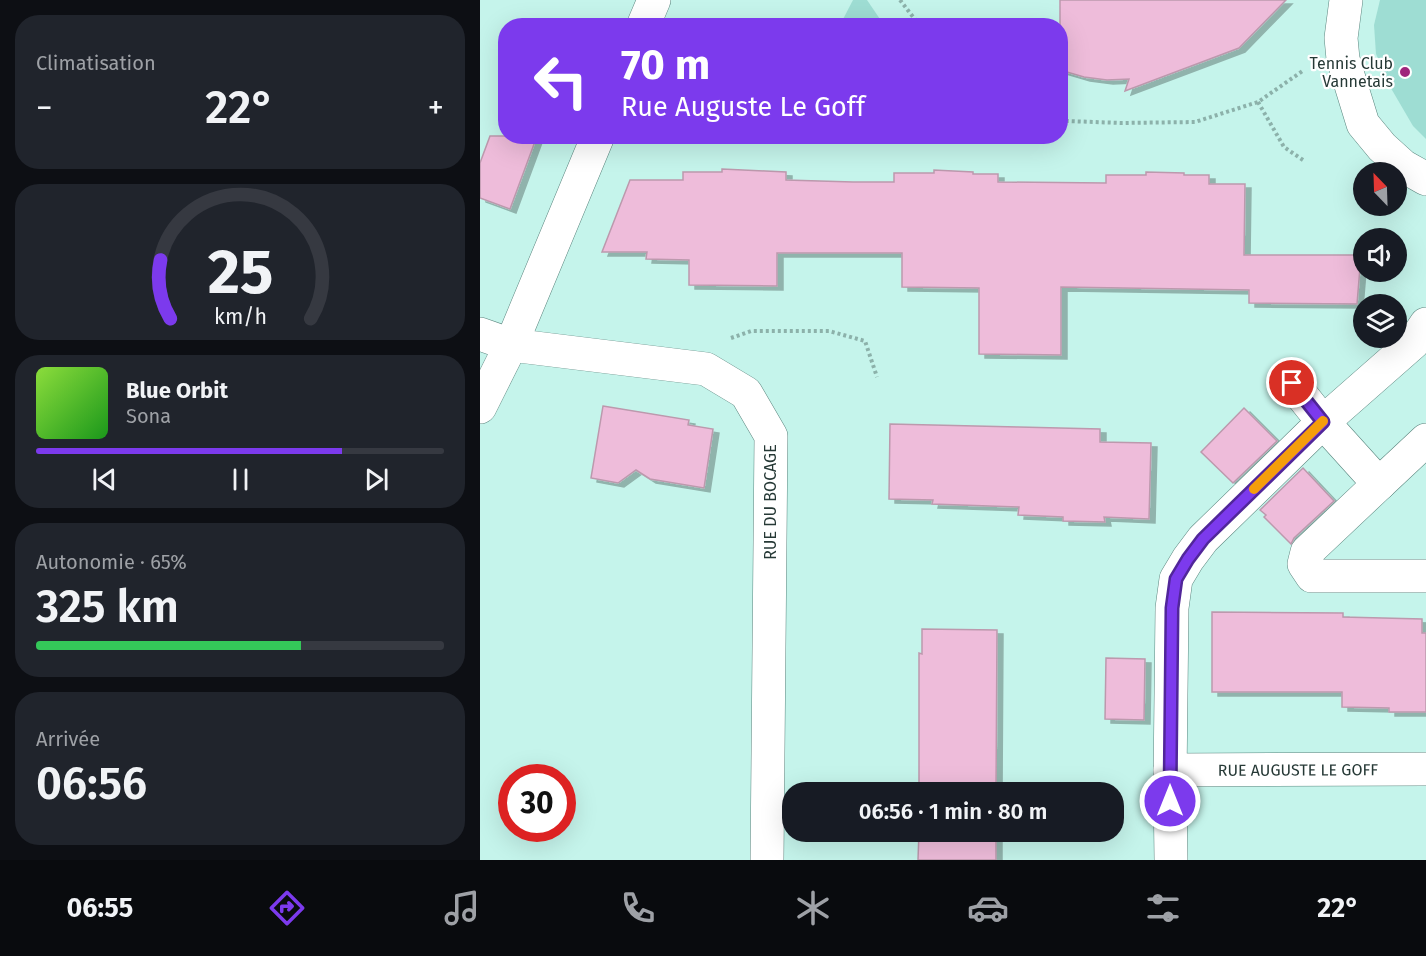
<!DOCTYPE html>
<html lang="fr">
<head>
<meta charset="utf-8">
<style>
	:root { --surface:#171b24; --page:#20242c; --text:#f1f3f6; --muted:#9ea1a6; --line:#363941; --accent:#7c3aed }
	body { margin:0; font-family:"Fira Sans",sans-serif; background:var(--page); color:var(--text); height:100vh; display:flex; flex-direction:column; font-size:22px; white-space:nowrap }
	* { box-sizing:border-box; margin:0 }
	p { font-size:20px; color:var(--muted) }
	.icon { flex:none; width:33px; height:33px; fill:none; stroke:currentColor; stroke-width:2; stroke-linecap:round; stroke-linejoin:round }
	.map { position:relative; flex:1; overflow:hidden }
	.side { display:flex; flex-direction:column; gap:15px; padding:15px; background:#0d0f14; width:480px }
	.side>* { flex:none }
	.banner { position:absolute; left:18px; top:18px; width:570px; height:126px; border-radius:24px; box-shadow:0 6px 24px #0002; background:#7c3aed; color:#fff; overflow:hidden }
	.needle { width:39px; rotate:337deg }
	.fabs { position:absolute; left:873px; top:162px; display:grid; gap:12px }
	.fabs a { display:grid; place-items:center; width:54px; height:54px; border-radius:50%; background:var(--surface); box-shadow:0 6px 24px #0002; font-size:30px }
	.speed { position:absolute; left:18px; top:764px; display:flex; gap:12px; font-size:30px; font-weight:700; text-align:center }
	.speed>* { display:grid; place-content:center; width:78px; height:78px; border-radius:50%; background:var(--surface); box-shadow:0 6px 24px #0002; line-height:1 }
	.speed .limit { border:9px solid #d22; background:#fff; color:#111 }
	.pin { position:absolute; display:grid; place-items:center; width:51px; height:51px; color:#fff; margin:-26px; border:3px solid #fff; border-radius:50%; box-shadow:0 2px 6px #0007 }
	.me { position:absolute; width:66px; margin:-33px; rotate:0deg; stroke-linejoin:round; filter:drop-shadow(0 0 4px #0008) }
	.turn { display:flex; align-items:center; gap:21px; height:126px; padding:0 24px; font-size:27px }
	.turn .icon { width:78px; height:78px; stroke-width:2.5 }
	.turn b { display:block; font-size:42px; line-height:51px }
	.big { font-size:45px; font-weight:600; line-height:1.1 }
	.side .card { flex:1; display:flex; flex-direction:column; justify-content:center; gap:9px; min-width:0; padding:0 21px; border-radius:24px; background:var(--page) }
	.side .dial { align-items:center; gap:0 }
	.dial svg { height:156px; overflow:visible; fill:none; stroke:var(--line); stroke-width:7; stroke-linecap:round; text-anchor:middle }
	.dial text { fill:var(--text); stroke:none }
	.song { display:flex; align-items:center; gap:18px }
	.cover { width:72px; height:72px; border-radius:9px; background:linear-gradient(135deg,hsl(90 70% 55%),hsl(120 70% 35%)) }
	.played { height:6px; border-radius:3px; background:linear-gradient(90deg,var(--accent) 75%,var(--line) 75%) }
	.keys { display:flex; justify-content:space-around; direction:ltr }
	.heat { display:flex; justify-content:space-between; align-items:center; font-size:33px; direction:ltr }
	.charge { height:9px; border-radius:4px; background:linear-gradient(90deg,#34c759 65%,var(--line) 0) }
	.trip { position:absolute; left:302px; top:782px; width:342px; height:60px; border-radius:24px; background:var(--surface); box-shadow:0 6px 24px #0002; font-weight:600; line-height:60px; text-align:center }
	.tab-bar { display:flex; height:96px; justify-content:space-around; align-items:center; background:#090b0e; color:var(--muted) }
	.tab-bar .icon { width:42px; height:42px }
	.tab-bar .selected { color:var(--accent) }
	.tab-bar b { font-size:27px; color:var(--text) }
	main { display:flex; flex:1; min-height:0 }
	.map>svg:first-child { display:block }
	.green { fill:#9eddd3 }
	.building { fill:#eebcda; stroke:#bc99ad; stroke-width:1.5; filter:url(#shadow) }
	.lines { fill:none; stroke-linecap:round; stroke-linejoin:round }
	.minor-casing { stroke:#5a857e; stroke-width:34 }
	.path { stroke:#8cb1aa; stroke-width:4; stroke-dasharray:3 3; stroke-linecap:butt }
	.minor { stroke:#fff; stroke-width:33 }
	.route-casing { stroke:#51269a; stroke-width:15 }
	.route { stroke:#7c3aed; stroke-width:10 }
	.slow { stroke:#f59e0b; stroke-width:10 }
	.poi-dot { fill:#9f257c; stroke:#fff; stroke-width:2 }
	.labels { text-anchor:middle; stroke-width:4.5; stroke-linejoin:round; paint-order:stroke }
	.poi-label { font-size:16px; fill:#263936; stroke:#fff; text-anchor:end }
	.street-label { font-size:16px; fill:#263936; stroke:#fff }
</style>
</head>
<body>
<main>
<section class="side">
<div class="card"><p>Climatisation</p>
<div class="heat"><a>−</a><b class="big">22°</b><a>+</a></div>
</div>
<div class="card dial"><svg viewBox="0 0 100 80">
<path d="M14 69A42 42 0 1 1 86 69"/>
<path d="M14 69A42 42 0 0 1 9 39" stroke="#7c3aed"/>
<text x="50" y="56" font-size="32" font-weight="700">25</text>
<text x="50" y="72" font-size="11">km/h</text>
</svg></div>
<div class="card">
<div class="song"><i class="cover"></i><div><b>Blue Orbit</b><p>Sona</p></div></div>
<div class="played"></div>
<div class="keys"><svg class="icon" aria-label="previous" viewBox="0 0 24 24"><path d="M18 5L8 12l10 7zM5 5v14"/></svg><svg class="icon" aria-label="pause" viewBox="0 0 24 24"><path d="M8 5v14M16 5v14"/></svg><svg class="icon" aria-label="next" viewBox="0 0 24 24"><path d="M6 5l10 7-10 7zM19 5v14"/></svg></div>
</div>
<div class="card"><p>Autonomie · 65%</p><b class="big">325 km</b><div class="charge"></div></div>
<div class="card"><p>Arrivée</p><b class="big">06:56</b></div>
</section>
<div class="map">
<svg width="946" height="860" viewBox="0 0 946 860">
	<defs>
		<filter id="shadow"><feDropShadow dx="6" dy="4" stdDeviation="0" flood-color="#0004"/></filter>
	</defs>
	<rect width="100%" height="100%" fill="#c5f4eb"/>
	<!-- green -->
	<g class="green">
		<path d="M373,0H387L404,25H360Z"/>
		<path d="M900,0H946V139L933,126L912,90L896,54L894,25Z"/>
	</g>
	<!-- building -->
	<g class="building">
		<path d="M580,0H806L759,48L645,91L649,79L627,80L604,77L580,70Z"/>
		<path d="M10,136H57L30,209L0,198V163Z"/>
		<path d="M242,169L306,172V180L373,182H414V173H454V170L493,172V174H518V182L626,183V175H666V172L704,173V175H729V184H765L764,255H881L877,304L769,303V290L581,287V355L499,354V288L422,287V253H297V286L209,285V260L166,259L167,252H122L150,180H203V172H242Z"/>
		<path d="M123,406L209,420L208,425L233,429L224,488L170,479L156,470L138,483L111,478Z"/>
		<path d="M764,408L797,441L753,483L721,452Z"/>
		<path d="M410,424L620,429V442L671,443L669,519L624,517L625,522L583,521V517L538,515L539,507L452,504L453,500L409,499Z"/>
		<path d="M823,468L854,501L814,538L811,544L784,517L786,515L780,510Z"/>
		<path d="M732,612L863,613V617L942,619V633H946V712H909V708L862,707V692H732Z"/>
		<path d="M442,629L517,630L516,792H439V653L442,654Z"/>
		<path d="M626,658L665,659L664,720L625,719Z"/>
		<path d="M439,831H516V860H438Z"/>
	</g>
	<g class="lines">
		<defs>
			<g id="minor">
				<path d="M866,0L861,38L863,59L883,124L902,147L923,166L946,179"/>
				<path d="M163,26L174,0"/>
				<path d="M0,334L31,345L226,369L266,393L291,436L287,860"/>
				<path d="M812,383L843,422L899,484L827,552L824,564L832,576H946"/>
				<path d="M0,407L31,345L118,136"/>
				<path d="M899,484L946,440"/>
				<path id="s1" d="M690,770L946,769"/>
				<path d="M691,860L690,781L692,608L696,579L708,559L723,539L843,422L934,342L946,324"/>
			</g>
		</defs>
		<!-- minor casing -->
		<use href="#minor" class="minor-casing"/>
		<!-- path -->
		<g class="path">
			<path d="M420,0L440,26"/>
			<path d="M778,102L804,147L823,160"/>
			<path d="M580,119L587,121L641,123L715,122L778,102L824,70"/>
			<path d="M251,338L271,331H349L385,341L397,377"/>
		</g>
		<!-- minor -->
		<use href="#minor" class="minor"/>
	</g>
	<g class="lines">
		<defs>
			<path id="route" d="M690,801L692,608L696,579L708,559L723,539L843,422L812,383"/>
		</defs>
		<!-- route casing -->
		<use href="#route" class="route-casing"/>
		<!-- route -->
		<use href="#route" class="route"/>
		<!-- slow -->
		<path class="slow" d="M774,489L843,421"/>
	</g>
	<!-- markers -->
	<circle class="poi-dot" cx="925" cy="72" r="6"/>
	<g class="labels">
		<!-- poi labels -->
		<g class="poi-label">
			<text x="913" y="69">Tennis Club<tspan x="913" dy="18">Vannetais</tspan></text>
		</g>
		<!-- street labels -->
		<g class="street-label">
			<text transform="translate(290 502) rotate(-90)" y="6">RUE DU BOCAGE</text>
			<text dy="6" stroke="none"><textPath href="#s1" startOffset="128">RUE AUGUSTE LE GOFF</textPath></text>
		</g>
	</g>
</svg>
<div class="fabs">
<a><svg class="needle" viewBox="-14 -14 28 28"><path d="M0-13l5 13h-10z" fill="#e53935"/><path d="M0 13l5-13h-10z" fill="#9ea1a6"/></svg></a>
<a><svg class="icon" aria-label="sound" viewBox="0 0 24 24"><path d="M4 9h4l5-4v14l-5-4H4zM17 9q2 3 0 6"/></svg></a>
<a><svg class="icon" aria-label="layers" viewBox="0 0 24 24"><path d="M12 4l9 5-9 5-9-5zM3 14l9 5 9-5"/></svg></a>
</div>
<div class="speed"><div class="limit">30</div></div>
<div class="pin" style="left:812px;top:383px;background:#d93025"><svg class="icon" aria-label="arrive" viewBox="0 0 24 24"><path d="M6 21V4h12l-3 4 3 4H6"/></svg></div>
<svg class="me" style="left:690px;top:801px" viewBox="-20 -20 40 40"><circle r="17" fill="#7c3aed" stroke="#fff" stroke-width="3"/><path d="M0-11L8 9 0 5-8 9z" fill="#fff"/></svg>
<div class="trip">06:56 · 1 min · 80 m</div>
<div class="banner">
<div class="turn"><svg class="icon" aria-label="left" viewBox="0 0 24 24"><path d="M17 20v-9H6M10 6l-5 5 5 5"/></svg><div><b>70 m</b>Rue Auguste Le Goff</div></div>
</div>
</div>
</main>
<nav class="tab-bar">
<b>06:55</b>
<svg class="icon selected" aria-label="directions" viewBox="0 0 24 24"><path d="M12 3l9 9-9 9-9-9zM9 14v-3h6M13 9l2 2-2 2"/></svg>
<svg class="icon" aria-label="music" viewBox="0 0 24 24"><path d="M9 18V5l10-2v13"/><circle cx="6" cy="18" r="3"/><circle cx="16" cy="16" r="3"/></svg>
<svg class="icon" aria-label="phone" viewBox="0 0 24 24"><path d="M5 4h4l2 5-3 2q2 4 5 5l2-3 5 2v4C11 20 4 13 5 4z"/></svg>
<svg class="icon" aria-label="climate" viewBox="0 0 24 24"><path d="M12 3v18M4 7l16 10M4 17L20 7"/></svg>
<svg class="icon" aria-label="car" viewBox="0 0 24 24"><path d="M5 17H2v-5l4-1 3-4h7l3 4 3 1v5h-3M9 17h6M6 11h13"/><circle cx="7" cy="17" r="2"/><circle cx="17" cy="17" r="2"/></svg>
<svg class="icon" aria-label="filters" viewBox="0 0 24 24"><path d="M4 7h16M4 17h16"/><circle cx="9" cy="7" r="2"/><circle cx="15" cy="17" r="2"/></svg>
<b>22°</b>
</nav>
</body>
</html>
